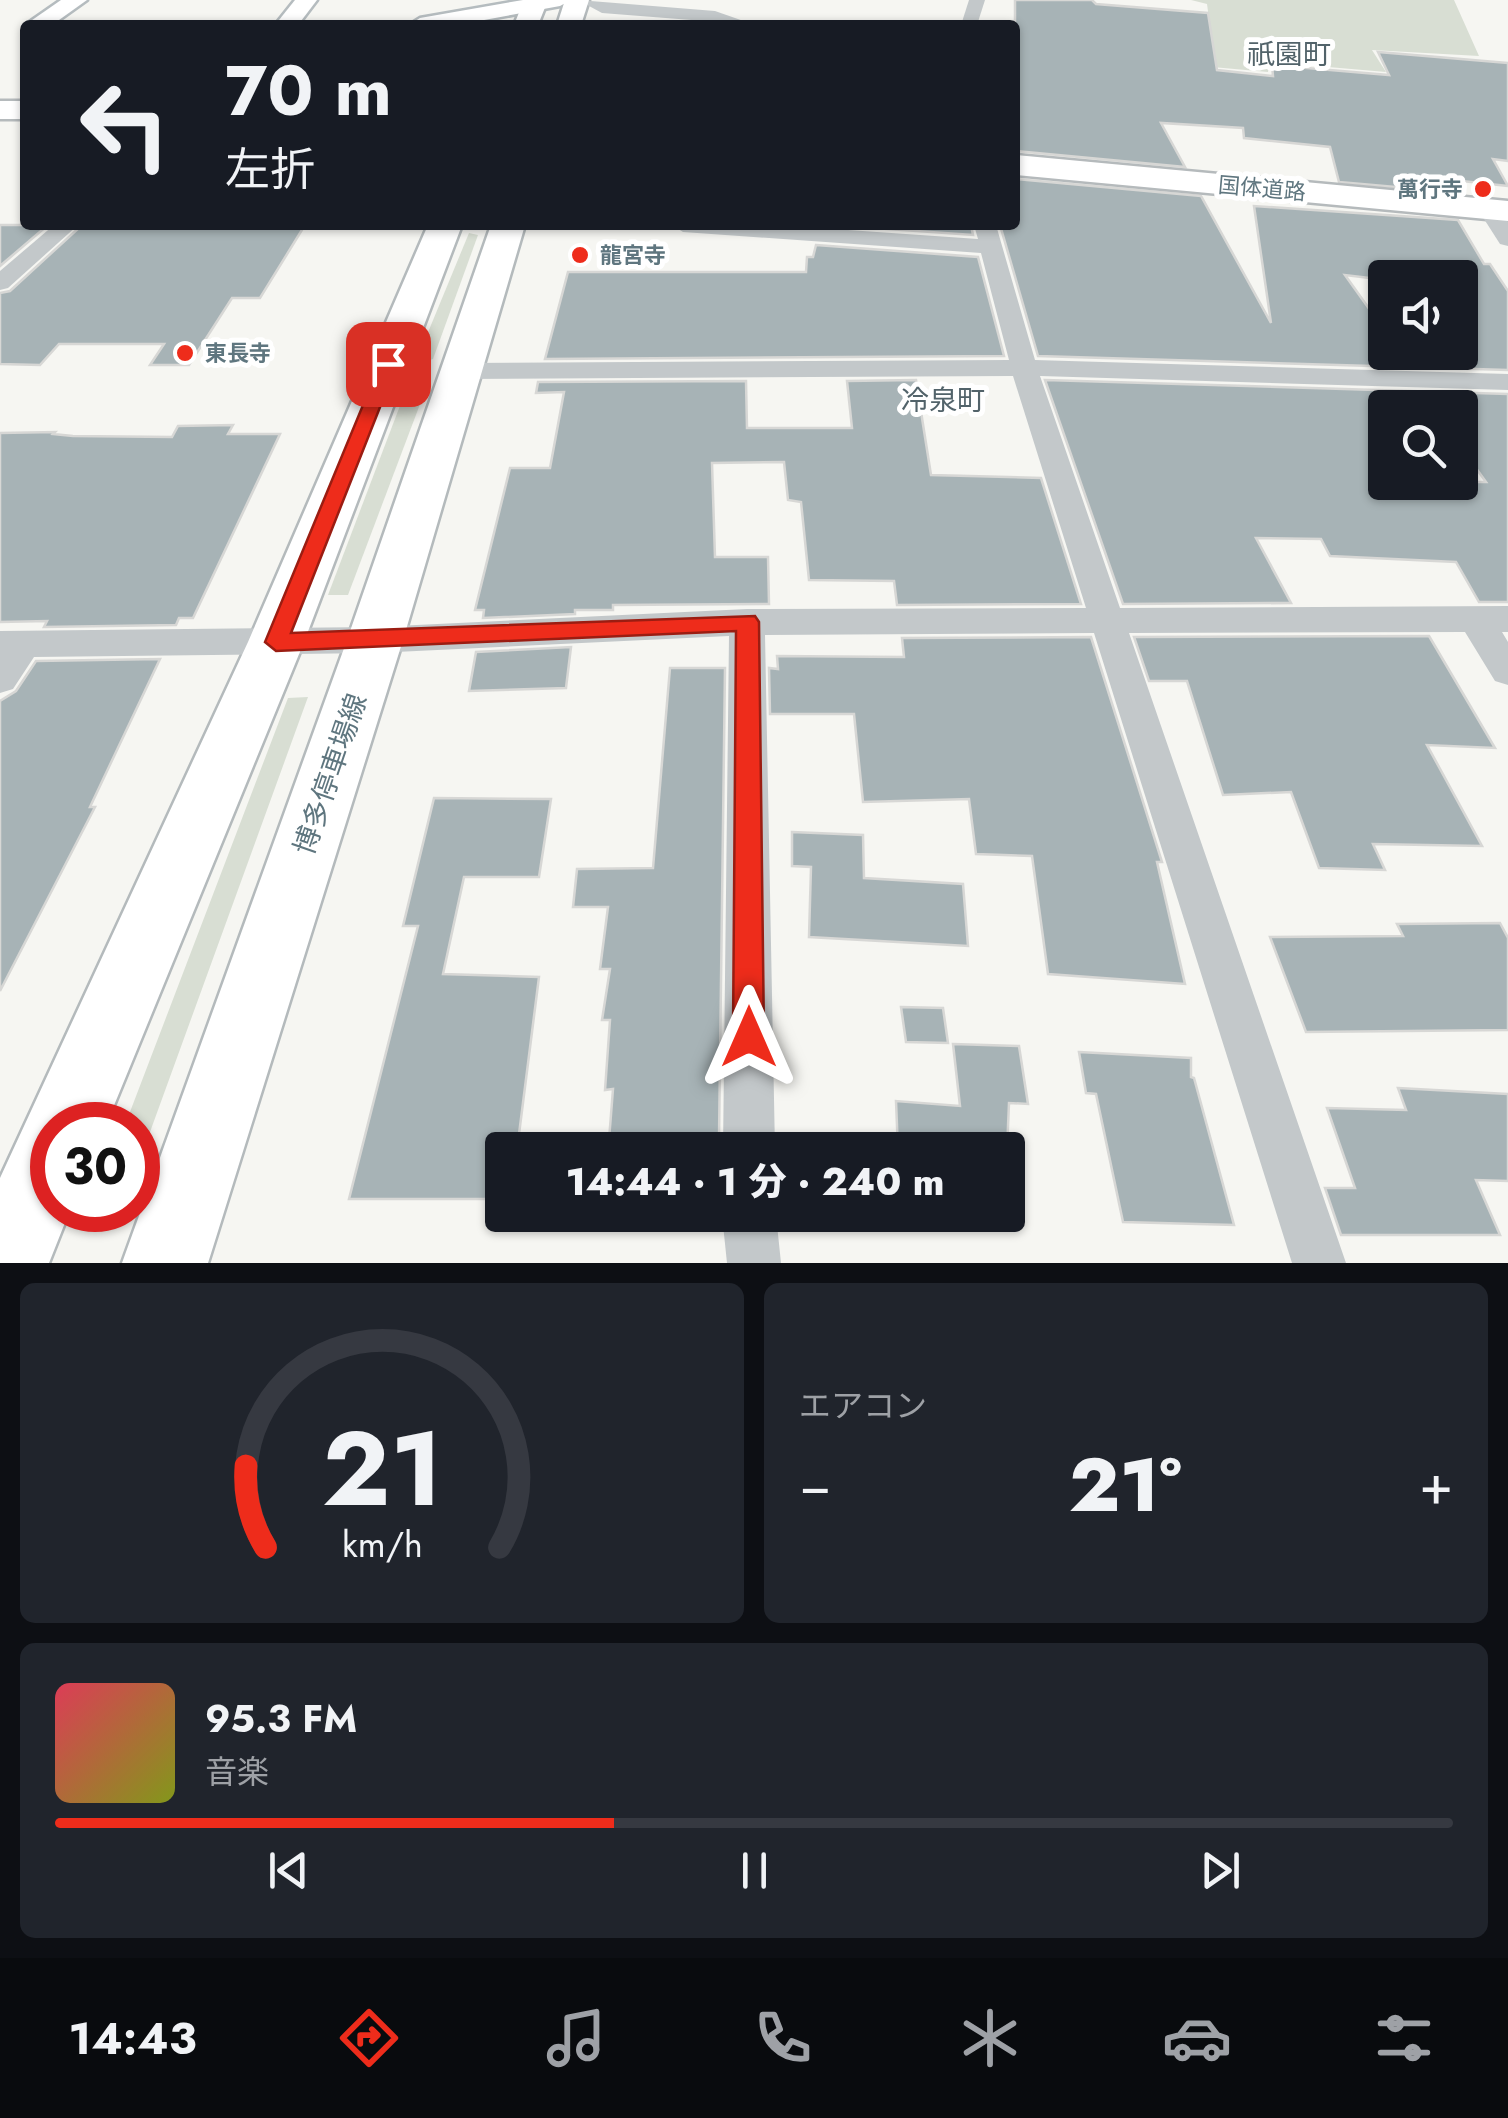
<!DOCTYPE html>
<html lang="ja">
<head>
<meta charset="utf-8">
<style>
	:root { --surface:#171b24; --page:#20242c; --text:#f1f3f6; --muted:#9ea1a6; --line:#363941; --accent:#ee2c1b }
	body { margin:0; font-family:Jost,"Noto Sans JP",sans-serif; background:var(--page); color:var(--text); height:100vh; display:flex; flex-direction:column; font-size:38px; white-space:nowrap }
	* { box-sizing:border-box; margin:0 }
	p { font-size:32px; color:var(--muted) }
	.icon { flex:none; width:55px; height:55px; fill:none; stroke:currentColor; stroke-width:2; stroke-linecap:round; stroke-linejoin:round }
	.map { position:relative; height:1263px; overflow:hidden }
	.panel { display:flex; flex-direction:column; gap:20px; padding:20px; background:#0d0f14; flex:1 }
	.panel>* { flex:none }
	.guide { position:absolute; left:20px; top:20px; width:1000px; height:210px; border-radius:10px; box-shadow:0 2px 8px #0004; background:#171b24; color:var(--text); overflow:hidden }
	.buttons { position:absolute; left:1368px; top:260px; display:grid; gap:20px }
	.buttons a { display:grid; place-items:center; width:110px; height:110px; border-radius:10px; background:var(--surface); box-shadow:0 2px 8px #0004; font-size:50px }
	.speed { position:absolute; left:30px; top:1102px; display:flex; gap:20px; font-size:50px; font-weight:700; text-align:center }
	.speed>* { display:grid; place-content:center; width:130px; height:130px; border-radius:50%; background:var(--surface); box-shadow:0 2px 8px #0004; line-height:1 }
	.speed .limit { border:15px solid #d22; background:#fff; color:#111 }
	.pin { position:absolute; display:grid; place-items:center; width:85px; height:85px; color:#fff; margin:-42px; border-radius:20px; box-shadow:0 5px 15px #0006 }
	.me { position:absolute; width:110px; margin:-55px; rotate:0deg; stroke-linejoin:round; filter:drop-shadow(0 0 8px #0008) }
	.turn { display:flex; align-items:center; gap:35px; height:210px; padding:0 40px; font-size:45px }
	.turn .icon { width:130px; height:130px; stroke-width:2.5 }
	.turn b { display:block; font-size:70px; line-height:85px }
	.big { font-size:75px; font-weight:800; line-height:1.1 }
	.panel .card { flex:1; display:flex; flex-direction:column; justify-content:center; gap:15px; min-width:0; padding:0 35px; border-radius:15px; background:var(--page) }
	.panel .dial { align-items:center; gap:0 }
	.dial svg { height:260px; overflow:visible; fill:none; stroke:var(--line); stroke-width:7; stroke-linecap:round; text-anchor:middle }
	.dial text { fill:var(--text); stroke:none }
	.song { display:flex; align-items:center; gap:30px }
	.cover { width:120px; height:120px; border-radius:15px; background:linear-gradient(135deg,hsl(350 70% 55%),hsl(70 70% 35%)) }
	.played { height:10px; border-radius:5px; background:linear-gradient(90deg,var(--accent) 40%,var(--line) 40%) }
	.keys { display:flex; justify-content:space-around; direction:ltr }
	.heat { display:flex; justify-content:space-between; align-items:center; font-size:55px; direction:ltr }
	.panel .tiles { flex:1; display:grid; gap:20px; grid-template-columns:1fr 1fr }
	.card:last-child { grid-column:span 2 }
	.trip { position:absolute; left:485px; top:1132px; width:540px; height:100px; border-radius:10px; background:var(--surface); box-shadow:0 2px 8px #0004; font-weight:800; line-height:100px; text-align:center }
	.tabs { display:flex; height:160px; justify-content:space-around; align-items:center; background:#090b0e; color:var(--muted) }
	.tabs .icon { width:70px; height:70px }
	.tabs .active { color:var(--accent) }
	.tabs b { font-size:45px; color:var(--text) }
	.map>svg:first-child { display:block }
	.green { fill:#d8ded3 }
	.building { fill:#a7b3b6; stroke:#d7d7d5; stroke-width:2.5; fill-rule:evenodd }
	.lines { fill:none; stroke-linecap:round; stroke-linejoin:round }
	.secondary-casing { stroke:#b5bcbf; stroke-width:5 }
	.primary-casing { stroke:#b4babc; stroke-width:5 }
	.highway-casing { stroke:#b5babc; stroke-width:5 }
	.street { fill:#c3c8ca; fill-rule:evenodd }
	.secondary { fill:#fff; fill-rule:evenodd }
	.primary { fill:#fff; fill-rule:evenodd }
	.highway { fill:#fff; fill-rule:evenodd }
	.route { fill:#ee2c1b; stroke:#9b1d12; stroke-width:2.5 }
	.poi-dot { fill:#ee2c1b; stroke:#fff; stroke-width:4 }
	.labels { text-anchor:middle; stroke-width:10; stroke-linejoin:round; paint-order:stroke }
	.far-street-label { font-size:22px; fill:#5f767f; stroke:#fff }
	.far-poi-label { font-size:22px; font-weight:bold; fill:#5f767f; stroke:#fff; text-anchor:start }
	.far-quarter-label { font-size:28px; fill:#52636a; stroke:#fff }
	.street-label { font-size:28px; fill:#5f767f; stroke:#fff }
</style>
</head>
<body>
<div class="map">
<svg width="1508" height="1263" viewBox="0 0 1508 1263">
	<rect width="100%" height="100%" fill="#f6f6f2"/>
	<!-- green -->
	<g class="green">
		<path d="M1191,0H1454L1479,56L1372,50L1386,72L1269,62L1268,72L1134,60L1210,26L1207,4Z"/>
		<path d="M469,233L478,235L433,359L420,363L417,359Z"/>
		<path d="M416,379L428,383L348,595H328L409,382Z"/>
		<path d="M308,697L150,1132L138,1131V1125H125L288,698Z"/>
	</g>
	<!-- building -->
	<g class="building">
		<path d="M1015,0H1092L1096,4L1208,13L1217,70L1273,76L1272,65L1389,75L1378,52L1508,63V161L1493,159L1508,186L1434,178L1441,191L1339,182L1330,147L1244,138L1243,128L1161,123L1185,167L1015,151Z"/>
		<path d="M1015,179L1201,196L1271,323L1254,206L1458,220L1484,264H1490L1508,291V370L1038,356L1000,225H1015ZM1376,273L1460,278V352H1385V331L1345,275L1378,279Z"/>
		<path d="M0,225H48L0,266Z"/>
		<path d="M82,225H305L260,298H232L189,365H150L164,344H59L40,365L0,364V293L10,291Z"/>
		<path d="M830,225H971L973,235Z"/>
		<path d="M816,245L978,257L1004,356L545,359L568,272H806L807,257H813Z"/>
		<path d="M916,380L931,475L1041,478L1081,604L897,605L894,581L809,580L801,502L788,500L784,462L712,463L715,557H768L769,604L613,605V610H575V614L483,618L484,610H475L510,468H550L564,392L536,393L538,382L746,381L747,428H852L847,381Z"/>
		<path d="M1045,380L1508,394V602H1479L1456,562L1330,556L1321,539L1256,538L1291,603L1123,604ZM1385,408H1460V446L1486,482H1385Z"/>
		<path d="M233,425L228,434H280L193,618H179L176,625L44,627L47,621L0,622V433L55,432L53,434L73,436L172,437L178,426Z"/>
		<path d="M1429,636L1495,748L1427,745L1482,846L1373,844L1385,870L1319,868L1291,792L1223,795L1187,681H1149L1134,637Z"/>
		<path d="M1091,637L1162,862H1157L1185,984L1048,974L1032,856L976,854L969,799L863,802L854,714H770L769,668L778,669L777,656L904,657L902,638Z"/>
		<path d="M571,647L566,688L469,691L476,652Z"/>
		<path d="M160,659L90,807H95L0,991V701L16,691L36,661Z"/>
		<path d="M670,668H725L719,1139L609,1140L613,1089L605,1090L610,1020H602L610,969H600L608,907H573L577,869L653,868Z"/>
		<path d="M434,798L551,799L539,877H464L443,974L539,977L517,1150H502V1199H349L418,926H403Z"/>
		<path d="M792,832L863,835L864,878L963,884L968,946L809,937L811,867L792,866Z"/>
		<path d="M1500,923L1508,938V1030L1306,1032L1270,937L1403,936L1397,924Z"/>
		<path d="M901,1007L943,1008L948,1043L906,1042Z"/>
		<path d="M953,1044L1019,1046L1028,1104L1009,1103L1007,1150H898L896,1101L960,1106Z"/>
		<path d="M1079,1052L1191,1058V1077L1194,1078L1234,1225L1123,1222L1096,1094L1086,1093Z"/>
		<path d="M1398,1088L1508,1094V1181L1476,1180L1500,1235H1341L1325,1188H1355L1327,1108L1406,1110Z"/>
	</g>
	<g class="lines">
		<defs>
			<g id="secondary">
				<path d="M61,0H87L52,25H25Z"/>
				<path d="M295,0H317L298,25H275Z"/>
				<path d="M523,0H571L560,6L457,25H409L420,18Z"/>
			</g>
			<g id="primary">
				<path d="M524,0H548L538,25H514Z"/>
				<path d="M565,0H589L581,25H557Z"/>
				<path d="M428,225H462L304,642L106,1125H52V1210H70L49,1263H0V1178L248,642Z"/>
				<path d="M491,225H525L403,640L208,1263H122L347,640Z"/>
			</g>
			<g id="highway">
				<rect x="0" y="101" width="25" height="18"/>
				<path d="M1015,155L1508,201V221L1015,175Z"/>
			</g>
		</defs>
		<!-- secondary casing -->
		<use href="#secondary" class="secondary-casing"/>
		<!-- primary casing -->
		<use href="#primary" class="primary-casing"/>
		<!-- highway casing -->
		<use href="#highway" class="highway-casing"/>
		<!-- street -->
		<g class="street">
			<path d="M578,0L715,11L755,25L602,13Z"/>
			<path d="M969,0H985L977,25H961Z"/>
			<path d="M1488,202L1496,203L1508,222V246L1500,244L1477,208Z"/>
			<path d="M54,225H78L8,288L0,290V271Z"/>
			<path d="M672,225H776L978,239L974,225H996L1035,360L1508,374V390L1040,376L1120,608L1508,606V632H1502L1508,642V685L1495,681L1465,632L1129,633L1346,1263H1292L1094,633L765,635L775,1150H723L729,636L375,653L34,657L13,689L0,693V631L375,627L747,609L1086,608L1013,376L461,379L448,371L461,363L1009,360L981,253L683,232Z"/>
			<path d="M722,1215H776L781,1263H727Z"/>
		</g>
		<!-- secondary -->
		<use href="#secondary" class="secondary"/>
		<!-- primary -->
		<use href="#primary" class="primary"/>
		<!-- highway -->
		<use href="#highway" class="highway"/>
	</g>
	<!-- route -->
	<path class="route" d="M388,359L397,364L291,633L755,616L759,622L764,1037L760,1048L749,1052L738,1048L733,1037L736,631L276,651L265,642L380,364Z"/>
	<!-- markers -->
	<g class="poi-dot">
		<circle cx="1483" cy="189" r="10"/>
		<circle cx="580" cy="255" r="10"/>
		<circle cx="185" cy="353" r="10"/>
	</g>
	<g class="labels">
		<!-- far-street labels -->
		<g class="far-street-label">
			<text transform="translate(1262 188) rotate(5)" y="8">国体道路</text>
		</g>
		<!-- far-poi labels -->
		<g class="far-poi-label">
			<text x="1463" y="197" text-anchor="end">萬行寺</text>
			<text x="600" y="263">龍宮寺</text>
			<text x="205" y="361">東長寺</text>
		</g>
		<!-- far-quarter labels -->
		<g class="far-quarter-label">
			<text x="1289" y="64">祇園町</text>
			<text x="943" y="410">冷泉町</text>
		</g>
		<!-- street labels -->
		<g class="street-label">
			<text transform="translate(330 774) rotate(-71)" y="10">博多停車場線</text>
		</g>
	</g>
</svg>
<div class="buttons">
<a><svg class="icon" aria-label="sound" viewBox="0 0 24 24"><path d="M4 9h4l5-4v14l-5-4H4zM17 9q2 3 0 6"/></svg></a>
<a><svg class="icon" aria-label="search" viewBox="0 0 24 24"><circle cx="10" cy="10" r="6"/><path d="M15 15l6 6"/></svg></a>
</div>
<div class="speed"><div class="limit">30</div></div>
<div class="pin" style="left:388px;top:364px;background:#d93025"><svg class="icon" aria-label="arrive" viewBox="0 0 24 24"><path d="M6 21V4h12l-3 4 3 4H6"/></svg></div>
<svg class="me" style="left:749px;top:1037px" viewBox="-20 -20 40 40"><path d="M0-17L14 15 0 8-14 15z" fill="#ee2c1b" stroke="#fff" stroke-width="4"/></svg>
<div class="trip">14:44 · 1 分 · 240 m</div>
<div class="guide">
<div class="turn"><svg class="icon" aria-label="left" viewBox="0 0 24 24"><path d="M17 20v-9H6M10 6l-5 5 5 5"/></svg><div><b>70 m</b>左折</div></div>
</div>
</div>
<section class="panel">
<div class="tiles">
<div class="card dial"><svg viewBox="0 0 100 80">
<path d="M14 69A42 42 0 1 1 86 69"/>
<path d="M14 69A42 42 0 0 1 8 44" stroke="#ee2c1b"/>
<text x="50" y="56" font-size="32" font-weight="700">21</text>
<text x="50" y="72" font-size="11">km/h</text>
</svg></div>
<div class="card"><p>エアコン</p>
<div class="heat"><a>−</a><b class="big">21°</b><a>+</a></div>
</div>
<div class="card">
<div class="song"><i class="cover"></i><div><b>95.3 FM</b><p>音楽</p></div></div>
<div class="played"></div>
<div class="keys"><svg class="icon" aria-label="previous" viewBox="0 0 24 24"><path d="M18 5L8 12l10 7zM5 5v14"/></svg><svg class="icon" aria-label="pause" viewBox="0 0 24 24"><path d="M8 5v14M16 5v14"/></svg><svg class="icon" aria-label="next" viewBox="0 0 24 24"><path d="M6 5l10 7-10 7zM19 5v14"/></svg></div>
</div>
</div>
</section>
<nav class="tabs">
<b>14:43</b>
<svg class="icon active" aria-label="directions" viewBox="0 0 24 24"><path d="M12 3l9 9-9 9-9-9zM9 14v-3h6M13 9l2 2-2 2"/></svg>
<svg class="icon" aria-label="music" viewBox="0 0 24 24"><path d="M9 18V5l10-2v13"/><circle cx="6" cy="18" r="3"/><circle cx="16" cy="16" r="3"/></svg>
<svg class="icon" aria-label="phone" viewBox="0 0 24 24"><path d="M5 4h4l2 5-3 2q2 4 5 5l2-3 5 2v4C11 20 4 13 5 4z"/></svg>
<svg class="icon" aria-label="climate" viewBox="0 0 24 24"><path d="M12 3v18M4 7l16 10M4 17L20 7"/></svg>
<svg class="icon" aria-label="car" viewBox="0 0 24 24"><path d="M5 17H2v-5l4-1 3-4h7l3 4 3 1v5h-3M9 17h6M6 11h13"/><circle cx="7" cy="17" r="2"/><circle cx="17" cy="17" r="2"/></svg>
<svg class="icon" aria-label="filters" viewBox="0 0 24 24"><path d="M4 7h16M4 17h16"/><circle cx="9" cy="7" r="2"/><circle cx="15" cy="17" r="2"/></svg>
</nav>
</body>
</html>
